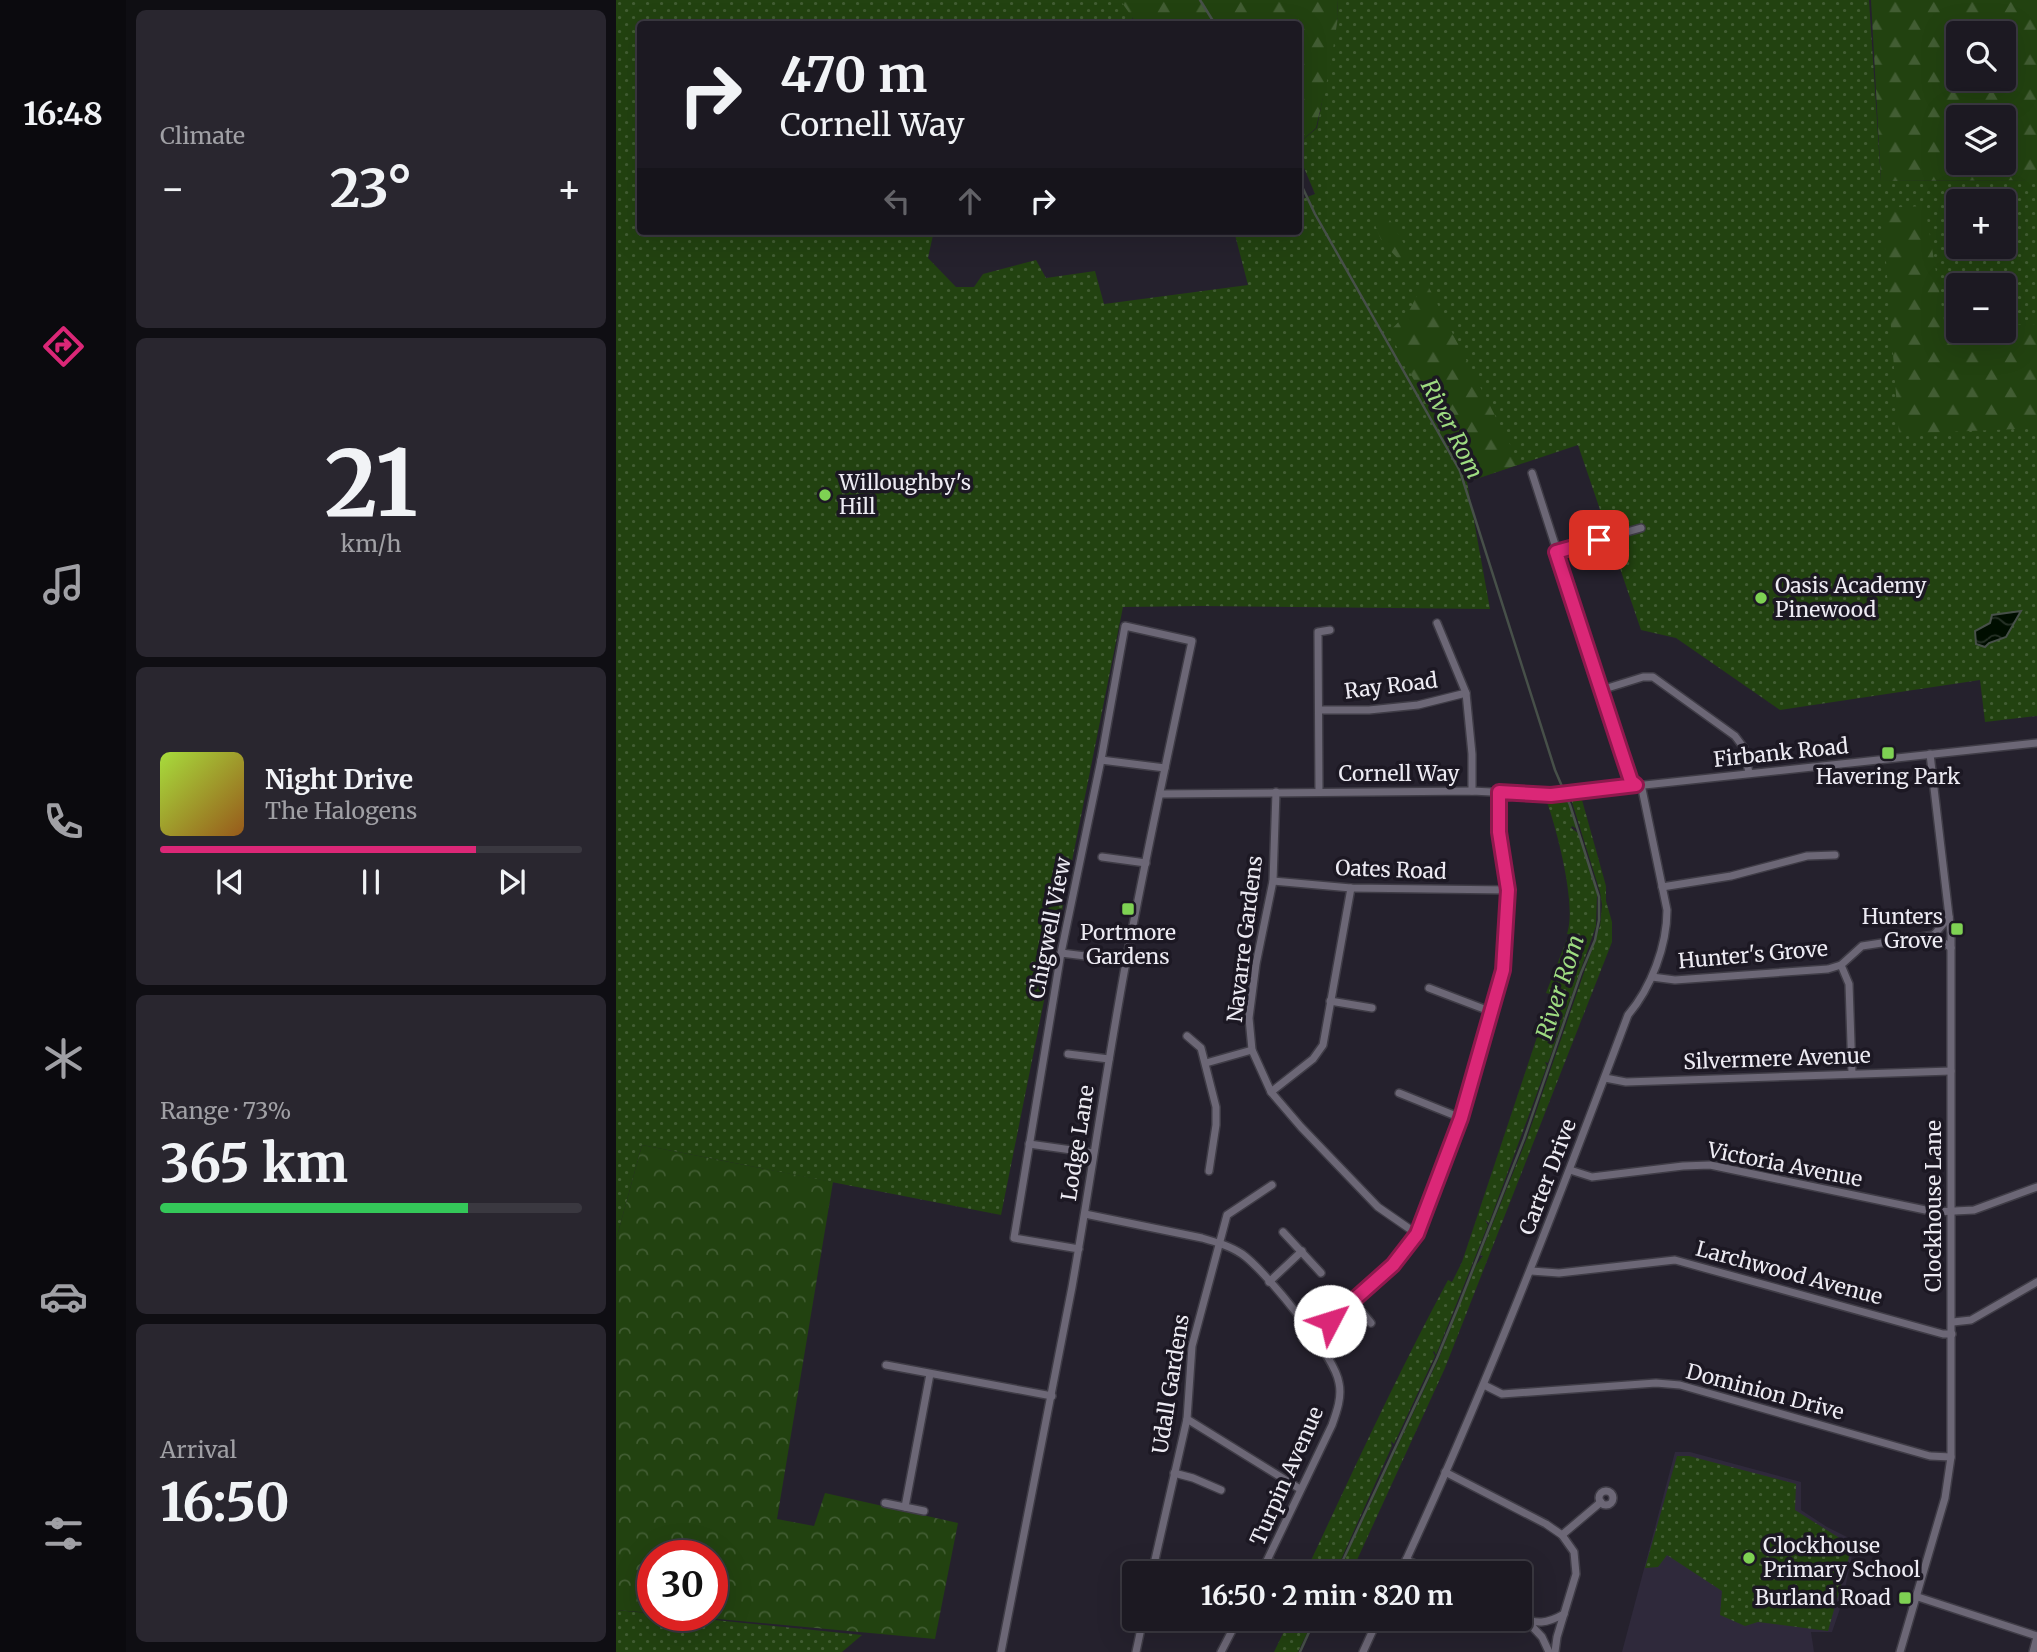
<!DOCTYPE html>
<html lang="en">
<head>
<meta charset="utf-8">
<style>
	:root { --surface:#1c1922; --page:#29262f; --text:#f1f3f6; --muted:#a0a0a5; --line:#3a3840; --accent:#db2777 }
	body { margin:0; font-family:Merriweather,serif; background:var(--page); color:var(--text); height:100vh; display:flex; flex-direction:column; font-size:26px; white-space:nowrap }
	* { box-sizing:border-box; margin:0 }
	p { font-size:23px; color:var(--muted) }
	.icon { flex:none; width:38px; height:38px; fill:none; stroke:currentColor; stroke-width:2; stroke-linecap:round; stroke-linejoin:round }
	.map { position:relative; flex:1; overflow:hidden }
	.panel { display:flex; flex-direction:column; gap:10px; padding:10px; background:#0f0e13; width:490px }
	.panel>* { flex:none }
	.hud { position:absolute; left:21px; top:21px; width:665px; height:214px; border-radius:7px; box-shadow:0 7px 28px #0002,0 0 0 2px var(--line); background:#1c1922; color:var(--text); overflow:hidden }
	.tools { position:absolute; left:1330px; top:21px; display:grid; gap:14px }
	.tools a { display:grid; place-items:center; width:70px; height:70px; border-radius:7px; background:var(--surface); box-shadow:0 7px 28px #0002,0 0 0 2px var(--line); font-size:35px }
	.speed { position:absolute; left:21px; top:1540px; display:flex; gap:14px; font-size:35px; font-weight:700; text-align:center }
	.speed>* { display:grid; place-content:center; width:91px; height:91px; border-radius:50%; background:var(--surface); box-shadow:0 7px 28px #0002,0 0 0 2px var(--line); line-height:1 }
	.speed .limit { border:10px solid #d22; background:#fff; color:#111 }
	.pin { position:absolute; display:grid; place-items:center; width:60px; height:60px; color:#fff; margin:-30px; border-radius:14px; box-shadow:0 4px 10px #0006 }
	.me { position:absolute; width:77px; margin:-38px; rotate:50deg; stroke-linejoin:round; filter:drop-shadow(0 0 5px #0008) }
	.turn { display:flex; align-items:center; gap:24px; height:147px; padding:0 28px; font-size:32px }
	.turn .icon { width:91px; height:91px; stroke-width:2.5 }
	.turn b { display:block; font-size:49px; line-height:60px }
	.lanes { display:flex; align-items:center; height:66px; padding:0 28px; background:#0003; justify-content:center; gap:35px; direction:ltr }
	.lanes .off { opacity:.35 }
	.big { font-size:52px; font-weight:700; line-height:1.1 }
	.panel .tile { flex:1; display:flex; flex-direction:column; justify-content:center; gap:10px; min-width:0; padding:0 24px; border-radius:10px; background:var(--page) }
	.panel .dial { align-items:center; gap:0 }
	.dial b { font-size:91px; line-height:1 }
	.song { display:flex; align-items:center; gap:21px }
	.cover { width:84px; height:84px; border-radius:10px; background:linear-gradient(135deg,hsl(80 70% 55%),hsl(30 70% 35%)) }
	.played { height:7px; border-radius:4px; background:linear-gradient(90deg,var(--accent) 75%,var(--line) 75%) }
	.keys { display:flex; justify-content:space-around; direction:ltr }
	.heat { display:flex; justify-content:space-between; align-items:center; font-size:38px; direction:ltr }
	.charge { height:10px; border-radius:5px; background:linear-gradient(90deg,#34c759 73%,var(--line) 0) }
	.trip { position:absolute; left:506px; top:1561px; width:410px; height:70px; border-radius:7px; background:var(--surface); box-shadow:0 7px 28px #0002,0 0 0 2px var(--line); font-weight:700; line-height:70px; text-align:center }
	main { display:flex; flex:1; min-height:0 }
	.tabs { display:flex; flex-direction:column; width:126px; justify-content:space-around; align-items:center; background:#0b0a0e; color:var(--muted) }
	.tabs .icon { width:49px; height:49px }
	.tabs .active { color:var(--accent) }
	.tabs b { font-size:32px; color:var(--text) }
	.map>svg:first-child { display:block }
	.built { fill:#2f293b }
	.grass { fill:url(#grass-dots); fill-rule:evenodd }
	.forest { fill:url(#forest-firs); fill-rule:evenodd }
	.park { fill:url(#park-crowns) }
	.water { fill:url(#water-waves); stroke:#475049; stroke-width:2 }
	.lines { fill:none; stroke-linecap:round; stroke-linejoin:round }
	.stream { stroke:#475049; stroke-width:2.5 }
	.street-casing { stroke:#3f3c46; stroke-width:10 }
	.street { stroke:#6c6776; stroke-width:7 }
	.route-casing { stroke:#8e194d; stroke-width:18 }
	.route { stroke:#db2777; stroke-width:12 }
	.poi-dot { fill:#7ed153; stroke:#1c1823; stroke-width:2.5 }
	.labels { text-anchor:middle; stroke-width:7; stroke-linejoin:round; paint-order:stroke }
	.poi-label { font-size:21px; fill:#edebf3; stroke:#1c1823; text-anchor:start }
	.street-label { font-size:21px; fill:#edebf3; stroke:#1c1823 }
	.water-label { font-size:23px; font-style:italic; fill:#9edc81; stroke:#1c1823 }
</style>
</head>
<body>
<main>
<nav class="tabs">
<b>16:48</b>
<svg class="icon active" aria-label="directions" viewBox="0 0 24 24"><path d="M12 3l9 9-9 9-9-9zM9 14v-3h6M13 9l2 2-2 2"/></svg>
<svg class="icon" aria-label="music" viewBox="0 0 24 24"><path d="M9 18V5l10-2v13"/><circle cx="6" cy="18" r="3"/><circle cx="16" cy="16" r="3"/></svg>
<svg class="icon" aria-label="phone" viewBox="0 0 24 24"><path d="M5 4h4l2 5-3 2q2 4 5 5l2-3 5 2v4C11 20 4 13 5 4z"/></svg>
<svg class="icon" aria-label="climate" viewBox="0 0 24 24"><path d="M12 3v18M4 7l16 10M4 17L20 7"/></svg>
<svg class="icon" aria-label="car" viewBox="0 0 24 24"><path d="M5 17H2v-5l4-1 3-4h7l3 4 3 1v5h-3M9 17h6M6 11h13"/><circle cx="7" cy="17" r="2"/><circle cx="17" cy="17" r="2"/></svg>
<svg class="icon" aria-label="filters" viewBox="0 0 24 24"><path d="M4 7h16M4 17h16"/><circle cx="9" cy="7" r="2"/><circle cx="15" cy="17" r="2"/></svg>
</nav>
<section class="panel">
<div class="tile"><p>Climate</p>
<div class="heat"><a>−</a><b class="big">23°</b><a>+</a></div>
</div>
<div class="tile dial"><b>21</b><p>km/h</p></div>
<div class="tile">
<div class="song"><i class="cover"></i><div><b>Night Drive</b><p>The Halogens</p></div></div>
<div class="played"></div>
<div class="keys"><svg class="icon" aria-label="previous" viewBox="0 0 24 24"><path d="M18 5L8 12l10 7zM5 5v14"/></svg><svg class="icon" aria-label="pause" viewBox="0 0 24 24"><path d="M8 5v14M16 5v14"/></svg><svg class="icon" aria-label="next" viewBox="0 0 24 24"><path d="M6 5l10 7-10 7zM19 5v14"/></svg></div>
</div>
<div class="tile"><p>Range · 73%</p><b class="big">365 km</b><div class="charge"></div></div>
<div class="tile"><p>Arrival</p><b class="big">16:50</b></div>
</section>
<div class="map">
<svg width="1421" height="1652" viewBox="0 0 1421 1652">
	<defs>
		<pattern id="grass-dots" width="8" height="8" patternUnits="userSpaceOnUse" patternTransform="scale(1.75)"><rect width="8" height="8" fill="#224210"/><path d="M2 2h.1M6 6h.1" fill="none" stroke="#425d33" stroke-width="1.8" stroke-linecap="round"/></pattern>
		<pattern id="forest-firs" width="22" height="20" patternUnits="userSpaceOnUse" patternTransform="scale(1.75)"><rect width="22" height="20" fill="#224210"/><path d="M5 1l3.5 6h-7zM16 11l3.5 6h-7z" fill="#425d33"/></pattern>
		<pattern id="park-crowns" width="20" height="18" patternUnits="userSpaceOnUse" patternTransform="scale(1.75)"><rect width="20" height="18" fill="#224210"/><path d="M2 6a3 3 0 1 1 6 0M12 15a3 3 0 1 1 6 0" fill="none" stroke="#425d33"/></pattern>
		<pattern id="water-waves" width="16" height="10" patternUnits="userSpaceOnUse" patternTransform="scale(1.75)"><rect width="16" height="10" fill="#000e00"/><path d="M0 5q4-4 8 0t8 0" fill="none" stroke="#263126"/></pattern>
	</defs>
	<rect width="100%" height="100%" fill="#25212d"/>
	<!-- built -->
	<path class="built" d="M1059,1452H1074L1185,1482V1510L1211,1527L1239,1541L1226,1603L1216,1632H1195L1198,1652H1006Z"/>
	<!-- grass -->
	<g class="grass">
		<path d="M0,0H511L515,2L517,24H24V231H337L317,235L312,258L340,287H358L367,274L420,260L430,278L479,271L488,304L632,285L618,231H682L683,200L699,194L683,156V143L701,128L722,17L721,0H1253L1265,181L1421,180V716L1369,722L1364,680L1164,710L1060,638L1025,630L962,445L851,482L874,609L584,606L507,607L385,1215L26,1145L0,1240ZM1342,201H1388V247H1342ZM1342,285H1388V331H1342Z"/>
		<path d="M955,799L966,800L990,886V901L996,922V942L829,1368L735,1573H722L822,1360L860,1265L867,1256L864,1255L911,1138L984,926L986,905L984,892Z"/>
		<path d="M951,800L961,829L956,826L955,828L962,833L981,894L980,926L936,1052L932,1063L929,1062L931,1066L873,1223L869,1220L872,1225L820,1355L818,1351L817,1352L819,1356L778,1444L775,1441L776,1446L719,1573H695L690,1571C737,1471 781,1375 832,1280L836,1282L846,1262L928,1016H930L938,995L930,993L953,934H951C961,905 941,831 931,802Z"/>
		<path d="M1061,1456H1073L1180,1484L1179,1510L1236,1546L1212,1631L1142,1622L1129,1626L1104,1615L1106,1591L1051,1555L1042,1567L1029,1568Z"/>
		<path d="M0,1610L246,1635L226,1652H0Z"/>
		<path d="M674,1619H698L682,1652H658Z"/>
	</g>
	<!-- forest -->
	<g class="forest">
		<path d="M504,0H721L722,17L714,68L700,128L683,143L682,24H562L555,22L550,24H521Z"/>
		<path d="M1255,0H1421V180L1265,181ZM1388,33V79H1342V33ZM1388,117V163H1342V117Z"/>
		<path d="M1309,206L1329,326H1342V331H1388V325L1421,324V428L1283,434L1266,208Z"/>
		<path d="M771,215L794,254L786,263L766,242L757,220Z"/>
		<path d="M809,280L904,464L851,482L773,332L793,311Z"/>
	</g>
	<!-- park -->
	<path class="park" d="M26,1145L217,1182L161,1519L198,1526L209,1493L342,1523L319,1639L59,1615H96V1556H37V1613L0,1610V1240Z"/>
	<!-- water -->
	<path class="water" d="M1405,611L1390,637L1373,643L1369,647L1360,644L1359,631L1374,623L1376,615Z"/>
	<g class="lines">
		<!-- stream -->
		<g class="stream">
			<path d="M584,0L599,24"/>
			<path d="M682,178L699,214L844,471L939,770L954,805L983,897V920L979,940L965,973L908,1139L842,1307L821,1358L721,1573"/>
			<path d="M684,1652L699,1619"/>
		</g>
		<defs>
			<g id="street">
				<path d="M940,552L1025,528"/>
				<path d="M821,623L850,693L856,754V791"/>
				<path d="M985,690L1027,677H1037L1119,736L1128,748L1133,773"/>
				<path d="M704,710H753L802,705L850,693"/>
				<path d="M485,760L549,768"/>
				<path d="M660,792L657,881L640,964L633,1018L636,1050L655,1092L685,1127L762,1207L801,1234"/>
				<path d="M703,792L702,632L714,630"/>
				<path d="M544,794L856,791L935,795L1421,743"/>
				<path d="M486,857L530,863"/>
				<path d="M657,881L735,888L892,890"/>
				<path d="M1046,887L1115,876L1191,856L1219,855"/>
				<path d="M1318,935L1333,917"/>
				<path d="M1318,935L1335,948"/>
				<path d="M445,953L510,961"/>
				<path d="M1225,965L1233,984L1236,1073"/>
				<path d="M1036,977L1059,980L1212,969L1225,965L1246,946L1318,935"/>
				<path d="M813,988L876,1012"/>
				<path d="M714,1001L756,1008"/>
				<path d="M571,1036L585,1048L600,1107V1125L593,1171"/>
				<path d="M452,1054L493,1059"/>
				<path d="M590,1063L636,1050"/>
				<path d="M989,1078L1010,1082L1335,1071"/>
				<path d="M655,1092L697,1059L707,1045L735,888"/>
				<path d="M783,1093L845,1118"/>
				<path d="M413,1144L477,1153"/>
				<path d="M954,1170L976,1177L1067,1166L1094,1165L1319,1212L1358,1210L1421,1187"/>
				<path d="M469,1214L586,1238C600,1242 614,1246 626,1254C649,1270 719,1356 723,1383C726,1397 721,1411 716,1425L645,1573"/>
				<path d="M667,1232L705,1273"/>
				<path d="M915,1271L943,1273L1059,1260L1327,1334H1336"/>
				<path d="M653,1282L686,1251"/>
				<path d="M738,1302L755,1323"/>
				<path d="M1337,1322L1355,1320L1421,1282"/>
				<path d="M696,1335L738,1302L751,1287L777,1265L801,1234L845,1118L887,970L892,890L883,832V792"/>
				<path d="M270,1365L436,1396"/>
				<path d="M868,1385L886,1394L1040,1383L1064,1385L1314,1456L1335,1457"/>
				<path d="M571,1419L684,1489"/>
				<path d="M829,1472L930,1524L946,1535L958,1552L960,1574L941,1637L939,1652"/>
				<path d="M558,1473L577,1478L605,1490"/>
				<circle cx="990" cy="1498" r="7"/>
				<path d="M269,1503L308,1511"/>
				<path d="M289,1507L314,1374"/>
				<path d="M946,1535L985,1502"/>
				<path d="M790,1560L821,1573"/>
				<path d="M652,1561L679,1573"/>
				<path d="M536,1573L571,1419L576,1346L611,1215L656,1185"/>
				<path d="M784,1573C869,1391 941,1204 1012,1015C1035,988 1051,946 1051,910L1026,789L1015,781L916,473"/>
				<path d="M1302,1597L1421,1636"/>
				<path d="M903,1615C919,1626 932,1623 948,1614"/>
				<path d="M910,1620L926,1637L933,1652"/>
				<path d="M385,1652L456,1287C475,1179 490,1070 510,962C530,855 553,748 576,641L509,626L485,760L445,953L398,1238L463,1249"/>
				<path d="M520,1652L527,1619"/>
				<path d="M605,1652L622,1619"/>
				<path d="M747,1652L762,1619"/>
				<path d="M1284,1652L1329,1498L1335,1457V933L1314,754"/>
				<path d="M1417,1652L1421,1637"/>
			</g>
		</defs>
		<!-- street casing -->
		<use href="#street" class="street-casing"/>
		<!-- street -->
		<use href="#street" class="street"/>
	</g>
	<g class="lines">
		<defs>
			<path id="route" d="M714,1321L777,1265L801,1234L845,1118L887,970L892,890L883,832V792L935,795L1020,785L1015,781L1006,754L940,552L983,540"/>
		</defs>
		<!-- route casing -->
		<use href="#route" class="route-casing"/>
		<!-- route -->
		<use href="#route" class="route"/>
	</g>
	<!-- markers -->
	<g class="poi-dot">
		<circle cx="209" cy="495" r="7"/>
		<circle cx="1145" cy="598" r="7"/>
		<rect x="1265" y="746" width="14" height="14" rx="3.5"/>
		<rect x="505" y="902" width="14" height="14" rx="3.5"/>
		<rect x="1334" y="922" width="14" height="14" rx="3.5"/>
		<circle cx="1133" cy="1558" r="7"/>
		<rect x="1282" y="1591" width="14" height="14" rx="3.5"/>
	</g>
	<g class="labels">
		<!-- poi labels -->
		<g class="poi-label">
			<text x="223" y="490">Willoughby's<tspan x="223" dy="24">Hill</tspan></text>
			<text x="1159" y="593">Oasis Academy<tspan x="1159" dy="24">Pinewood</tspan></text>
			<text x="1272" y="784" text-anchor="middle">Havering Park</text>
			<text x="1327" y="924" text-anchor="end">Hunters<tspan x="1327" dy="24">Grove</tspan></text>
			<text x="512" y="940" text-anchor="middle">Portmore<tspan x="512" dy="24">Gardens</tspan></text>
			<text x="1147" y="1553">Clockhouse<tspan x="1147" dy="24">Primary School</tspan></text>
			<text x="1275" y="1605" text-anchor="end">Burland Road</text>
		</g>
		<!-- street labels -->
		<g class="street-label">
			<text transform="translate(775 686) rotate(-7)" y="7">Ray Road</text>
			<text transform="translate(1165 753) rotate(-6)" y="7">Firbank Road</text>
			<text x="783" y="781">Cornell Way</text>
			<text transform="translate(775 870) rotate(2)" y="7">Oates Road</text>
			<text transform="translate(434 928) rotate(-79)" y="7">Chigwell View</text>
			<text transform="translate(629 939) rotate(-83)" y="7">Navarre Gardens</text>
			<text transform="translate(1137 955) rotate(-5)" y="7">Hunter's Grove</text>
			<text transform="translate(1161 1059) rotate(-2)" y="7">Silvermere Avenue</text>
			<text transform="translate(462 1143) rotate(-81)" y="7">Lodge Lane</text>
			<text transform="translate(1169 1165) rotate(11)" y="7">Victoria Avenue</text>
			<text transform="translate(932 1177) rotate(-69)" y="7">Carter Drive</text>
			<text transform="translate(1318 1206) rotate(-90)" y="7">Clockhouse Lane</text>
			<text transform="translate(1173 1273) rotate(15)" y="7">Larchwood Avenue</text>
			<text transform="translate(555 1384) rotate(-81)" y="7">Udall Gardens</text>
			<text transform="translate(1149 1392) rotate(15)" y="7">Dominion Drive</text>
			<text transform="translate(671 1476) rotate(-66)" y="7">Turpin Avenue</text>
		</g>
		<!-- water labels -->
		<g class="water-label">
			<text transform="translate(836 429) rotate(63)" y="8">River Rom</text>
			<text transform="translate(944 987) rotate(-72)" y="8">River Rom</text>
		</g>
	</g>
</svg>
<div class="tools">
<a><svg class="icon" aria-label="search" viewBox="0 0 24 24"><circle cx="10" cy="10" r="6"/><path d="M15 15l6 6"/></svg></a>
<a><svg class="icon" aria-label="layers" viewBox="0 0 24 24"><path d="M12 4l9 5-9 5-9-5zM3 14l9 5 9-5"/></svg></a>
<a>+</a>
<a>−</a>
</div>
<div class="speed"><div class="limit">30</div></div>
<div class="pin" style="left:983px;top:540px;background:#d93025"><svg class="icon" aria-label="arrive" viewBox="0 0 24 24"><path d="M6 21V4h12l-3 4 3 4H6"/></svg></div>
<svg class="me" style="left:714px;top:1321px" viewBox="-20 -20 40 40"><circle r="19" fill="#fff"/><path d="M0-13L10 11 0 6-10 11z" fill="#db2777"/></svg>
<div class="trip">16:50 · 2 min · 820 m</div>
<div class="hud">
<div class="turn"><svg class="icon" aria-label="right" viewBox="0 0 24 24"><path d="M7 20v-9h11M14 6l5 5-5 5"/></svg><div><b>470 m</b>Cornell Way</div></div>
<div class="lanes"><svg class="icon off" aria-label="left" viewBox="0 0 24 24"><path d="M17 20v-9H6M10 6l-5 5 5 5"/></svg><svg class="icon off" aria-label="ahead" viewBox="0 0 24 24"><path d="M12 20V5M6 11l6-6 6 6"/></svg><svg class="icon" aria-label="right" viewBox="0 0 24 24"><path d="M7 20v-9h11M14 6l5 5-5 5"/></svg></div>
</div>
</div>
</main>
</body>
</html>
